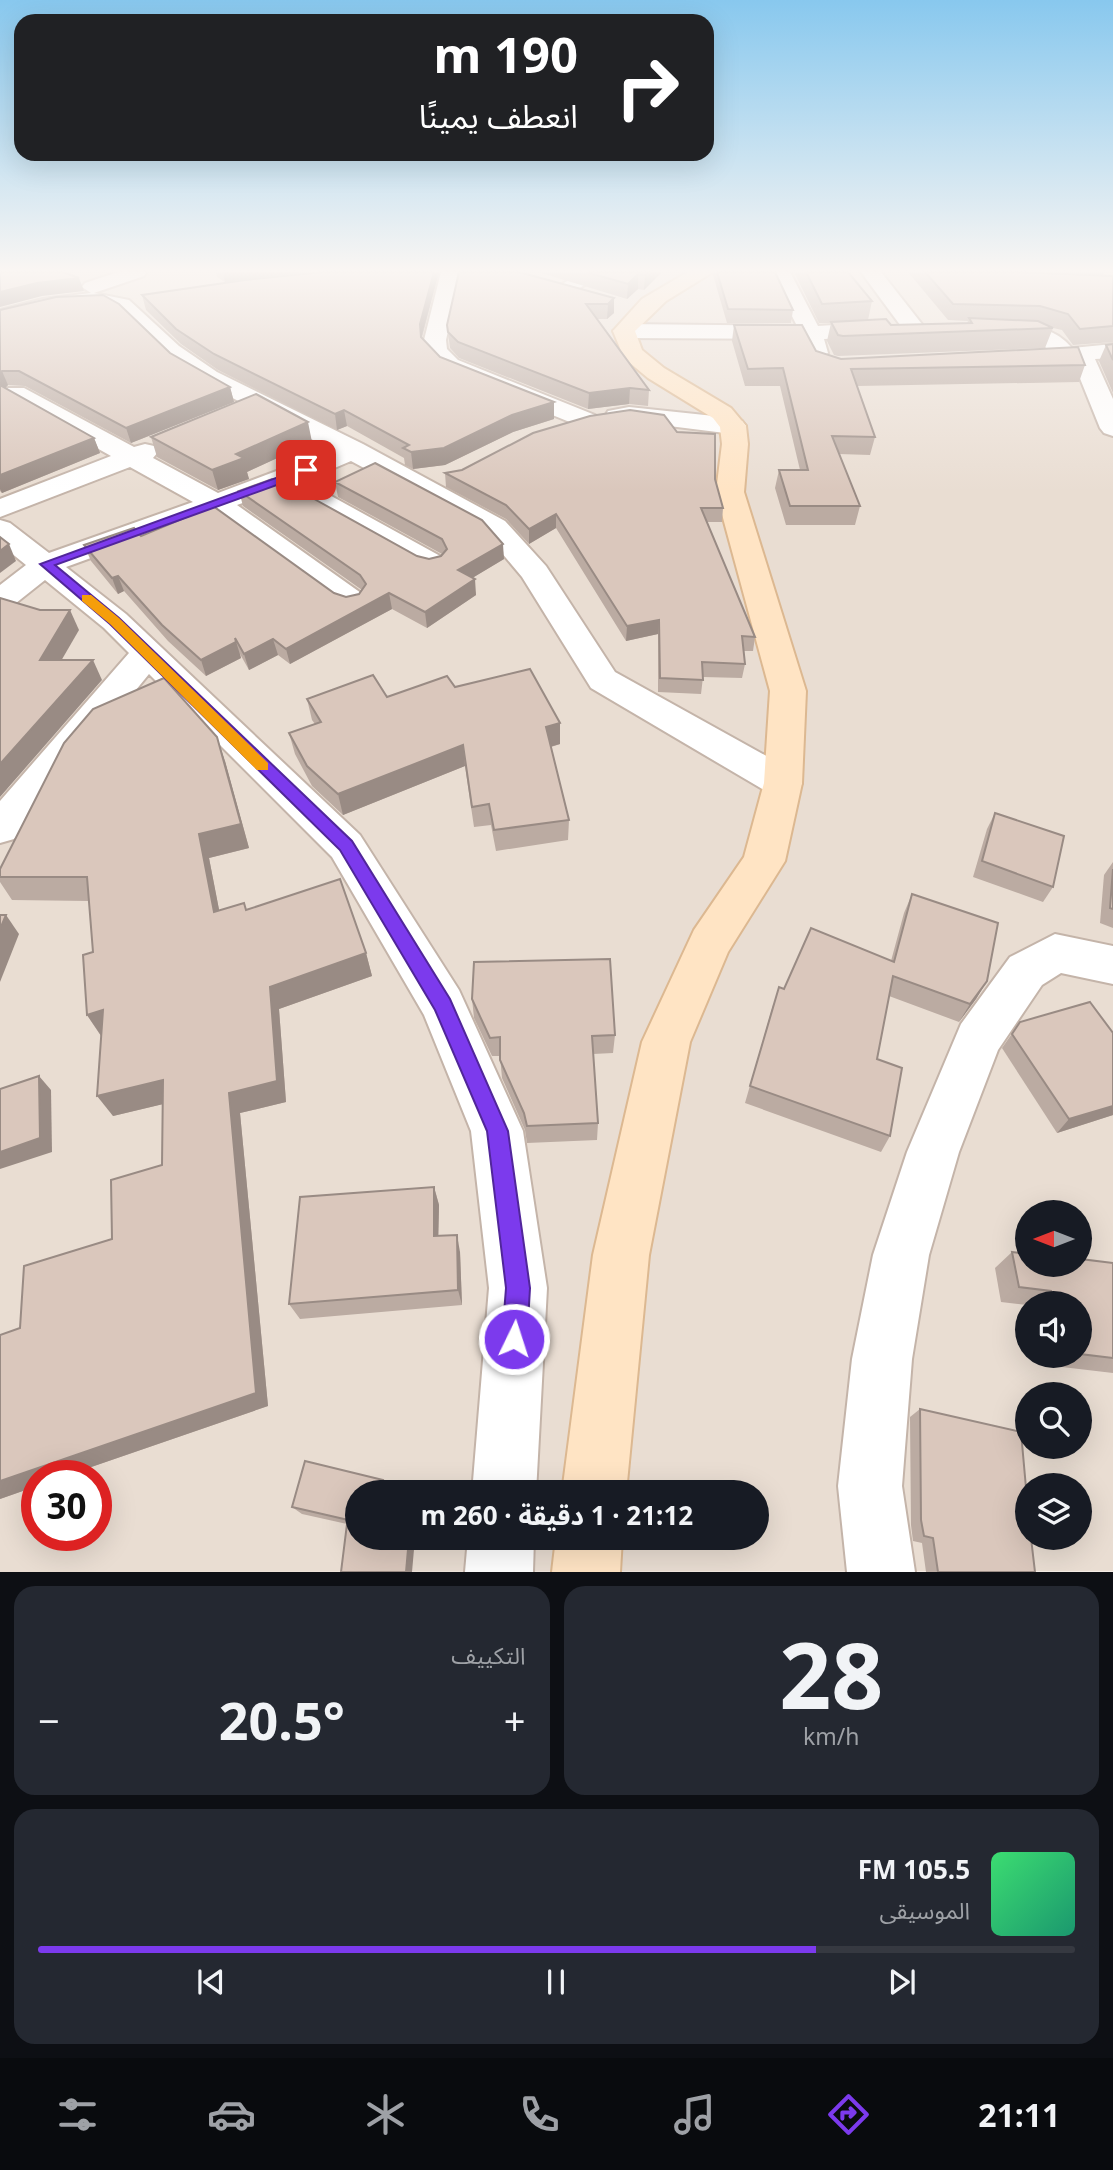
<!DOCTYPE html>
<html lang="ar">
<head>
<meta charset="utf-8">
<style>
	:root { --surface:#171b24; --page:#242831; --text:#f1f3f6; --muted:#9ea1a6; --line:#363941; --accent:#7c3aed }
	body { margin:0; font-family:"Noto Sans","Noto Sans Arabic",sans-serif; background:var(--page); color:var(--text); direction:rtl; height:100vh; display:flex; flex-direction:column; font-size:26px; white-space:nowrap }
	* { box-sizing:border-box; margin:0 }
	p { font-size:23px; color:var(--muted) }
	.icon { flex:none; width:38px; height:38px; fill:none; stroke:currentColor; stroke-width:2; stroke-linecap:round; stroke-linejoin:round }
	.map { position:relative; height:1572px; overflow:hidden; direction:ltr }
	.sheet { display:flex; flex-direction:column; gap:14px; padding:14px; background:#0d0f14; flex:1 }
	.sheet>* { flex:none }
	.banner { position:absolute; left:14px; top:14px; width:700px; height:147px; border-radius:21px; box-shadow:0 7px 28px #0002; direction:rtl; background:#202124; color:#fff; overflow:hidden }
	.needle { width:46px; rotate:270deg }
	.buttons { position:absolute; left:1015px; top:1200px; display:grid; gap:14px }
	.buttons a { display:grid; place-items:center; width:77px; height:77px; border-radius:50%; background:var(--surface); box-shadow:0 7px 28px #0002; font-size:35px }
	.speed { position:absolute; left:21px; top:1460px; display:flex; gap:14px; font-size:35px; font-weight:700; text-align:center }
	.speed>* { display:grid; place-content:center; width:91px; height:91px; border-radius:50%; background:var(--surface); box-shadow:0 7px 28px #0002; line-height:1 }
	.speed .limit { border:10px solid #d22; background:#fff; color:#111 }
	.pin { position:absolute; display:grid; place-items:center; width:60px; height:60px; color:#fff; margin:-30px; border-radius:14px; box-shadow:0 4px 10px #0006 }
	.me { position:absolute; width:77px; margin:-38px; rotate:4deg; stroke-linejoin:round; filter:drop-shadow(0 0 5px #0008) }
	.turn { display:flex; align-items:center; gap:24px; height:147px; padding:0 21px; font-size:32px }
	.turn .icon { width:91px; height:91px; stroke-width:2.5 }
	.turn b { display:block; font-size:49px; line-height:60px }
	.big { font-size:52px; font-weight:700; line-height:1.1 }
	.sheet .widget { flex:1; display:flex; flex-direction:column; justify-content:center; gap:10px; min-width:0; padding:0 24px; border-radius:21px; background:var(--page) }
	.sheet .dial { align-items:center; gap:0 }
	.dial b { font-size:91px; line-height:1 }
	.song { display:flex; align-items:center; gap:21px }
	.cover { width:84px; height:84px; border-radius:10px; background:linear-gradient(135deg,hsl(140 70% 55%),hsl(160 70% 35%)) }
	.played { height:7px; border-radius:4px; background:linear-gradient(90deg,var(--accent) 75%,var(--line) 75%) }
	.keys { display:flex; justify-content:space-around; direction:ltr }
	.heat { display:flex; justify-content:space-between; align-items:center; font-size:38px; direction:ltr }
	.sheet .tiles { flex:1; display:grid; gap:14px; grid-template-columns:1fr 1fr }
	.widget:last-child { grid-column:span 2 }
	.trip { position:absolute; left:345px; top:1480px; width:424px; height:70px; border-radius:35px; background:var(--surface); box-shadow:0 7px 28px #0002; font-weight:700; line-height:70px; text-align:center; direction:rtl }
	.menu { display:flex; height:112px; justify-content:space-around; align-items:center; background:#090b0e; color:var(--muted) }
	.menu .icon { width:49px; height:49px }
	.menu .active { color:var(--accent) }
	.menu b { font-size:32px; color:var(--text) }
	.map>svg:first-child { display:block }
	.residential { fill:#e9ddd2; fill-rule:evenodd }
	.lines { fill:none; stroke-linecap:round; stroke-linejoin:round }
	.minor-casing { stroke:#c4b4a9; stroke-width:4 }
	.secondary-casing { stroke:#dcb891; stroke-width:4 }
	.minor { fill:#fff; fill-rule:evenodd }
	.secondary { fill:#ffe4c4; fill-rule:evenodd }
	.wall { fill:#bbaba2 }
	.shaded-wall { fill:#998b84 }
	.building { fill:#dac7bc; stroke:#998b84; stroke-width:2 }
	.route { fill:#7c3aed; stroke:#51269a; stroke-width:2 }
	.slow { fill:#f59e0b }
</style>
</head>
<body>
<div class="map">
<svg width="1113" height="1572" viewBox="0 0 1113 1572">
	<rect width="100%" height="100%" fill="#f4ece5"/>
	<!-- residential -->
	<path class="residential" d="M0,272H1113V1571L0,1572ZM1027,1213H1080V1265H1027ZM1027,1304H1080V1356H1027ZM1027,1395H1080V1447H1027ZM37,1475H96V1535H37ZM1027,1486H1080V1538H1027ZM357,1493H756V1538H357Z"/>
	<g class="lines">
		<defs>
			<g id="minor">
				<path d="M118,272H147L144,276L94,293L129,300L179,346L217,372L363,444L505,521L546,566L615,672L797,773L802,783L797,793L783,797L769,793L591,688L522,577L485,533L351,461L304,481L442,557L446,563L442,569L431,572L420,569L280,490L237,505L361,593L366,600L361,607L350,610L339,607L212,514L66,567L126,614L360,835L459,990L523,1131L547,1288L536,1493H472L489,1288L471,1131L424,1015L332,857L149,674L14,839L0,843V801L129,653L104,628L45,580L11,607L0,610V585L26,565L0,544V520L10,523L49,553L193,502L130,467L0,517V499L111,456L8,398L4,393L8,388H24L134,447L145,444L154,446L158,452L153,458L218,493L332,450L187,374L163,356L115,308L96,305L61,308L0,323V310L43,299L91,293L82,287L85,283Z"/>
				<path d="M441,272H461L446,340L447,349L458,360L595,415L599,420L595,425H577L442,370L425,351L424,340Z"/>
				<path d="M582,272H607L571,293H557L554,289Z"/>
				<path d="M770,272H790L818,326L880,322L891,329L880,336L824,339L828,353L817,360L809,358L802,339L624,338L613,331L624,324L797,326Z"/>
				<path d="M861,272H881L925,328L922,333H906Z"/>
				<path d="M996,324C1025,325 1052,324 1072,348L1113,344V358L1095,359L1113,399V436L1104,433L1100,428L1073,361L1058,360C1034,330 1020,343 988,336L985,331Z"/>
				<path d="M629,407L733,418L742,421L746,426L742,431L733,434L629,421H608L605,416L608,411Z"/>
				<path d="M1055,934L1113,946V984L1061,973L1042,985L998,1050L959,1152L929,1255L912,1359L902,1486L915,1572H847L838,1486L852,1359L873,1255L907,1152L961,1024L1010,957Z"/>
				<path d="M468,1538H534L533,1572H465Z"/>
			</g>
			<g id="secondary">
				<path d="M688,272H713L666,301L635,331L642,350L664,368L731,408L746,426L748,444L744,492L806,691L802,783L785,861L728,952L690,1042L649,1255L626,1493H562L593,1255L642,1042L694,930L744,857L764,783L770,691L716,492L722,444L720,427L713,418L648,378L624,358L613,331L642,299Z"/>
				<path d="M556,1538H622L620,1572H552Z"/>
			</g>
		</defs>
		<!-- minor casing -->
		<use href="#minor" class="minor-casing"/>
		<!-- secondary casing -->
		<use href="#secondary" class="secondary-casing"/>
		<!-- minor -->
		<use href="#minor" class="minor"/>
		<!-- secondary -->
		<use href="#secondary" class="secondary"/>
	</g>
	<!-- wall -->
	<g class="wall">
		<path d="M216,272H304L225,282L217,277Z"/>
		<path d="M439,272L422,338L440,357L554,419L513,432L445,465L413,469L405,465L404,458L347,426L337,430L218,370L181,344L146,310L142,295Z"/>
		<path d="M538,272H662L644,290L638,289L627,299Z"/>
		<path d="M713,272H775L793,310L791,323H727L713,275Z"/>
		<path d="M794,272H848L872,301L868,320L891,325L967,323L968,321L948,320L908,272H1019L1113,276V342L1073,345L1062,330L1053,328L1045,348L838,356L834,355L827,341L831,323H819Z"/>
		<path d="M1020,272H1104L1103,275Z"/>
		<path d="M614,298V313L607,319H597L649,390L648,406L629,404L588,409L459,358L450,348L447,325Z"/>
		<path d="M0,310L170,353L230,387L234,402L131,443L25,386L8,385L5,388L94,438L100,453L2,493L0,491Z"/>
		<path d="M734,325L841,359L1085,365L1079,382L857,386L875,437L870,455L839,454L860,506L855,525H786L775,488L779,470H800L780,386H745L732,341Z"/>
		<path d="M1113,344V393L1099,361L1106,345Z"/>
		<path d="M677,432L715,479L723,508L722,522H707L755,637L753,651H744L745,664L742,678L703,677L701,694L658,692V634L626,641L556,528L529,544L506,519L446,487L445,473Z"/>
		<path d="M151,437L312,442L247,472L249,479L218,490L157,457Z"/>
		<path d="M335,482L504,559L472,578L476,595L427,628L392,609L290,664L278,655L249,670L240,654L241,658L206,676L168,641L124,591L118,594L91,561L84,545L141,536L346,597L359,594L362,590L243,506L239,491L302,497L417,556L429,559L441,556L442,554L338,497Z"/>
		<path d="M455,687L560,723V744L551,747L569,820L568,840L496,851L491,825L474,827L465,766L343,815L312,786L295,754L289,733L315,724L312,720L307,699L387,697Z"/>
		<path d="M225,761L249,848L209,858L219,910H247L366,953L372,976L279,1009L286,1102L240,1113L268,1406L68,1475H37V1486L0,1499L20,1328L112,1239L162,1165L163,1104L113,1116L101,1036L87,1015L93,952L89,901L12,900L0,882V869Z"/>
		<path d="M995,813L1053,887L1043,902L973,877L987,829Z"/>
		<path d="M1113,862V928L1100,923L1104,875Z"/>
		<path d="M912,894L987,981L976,999L959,1022L889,996L877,1059L890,1136L881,1152L745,1103L773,1005L784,989L891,961L904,913Z"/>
		<path d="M472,999L615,1035L613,1053L593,1054L598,1123L597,1140L527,1143L525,1130L502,1078L500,1056H492L474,1018Z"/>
		<path d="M1020,1022L1113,1033V1115L1057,1133L1002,1048Z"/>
		<path d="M434,1187L439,1205L438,1236L460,1252L462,1305L300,1319L289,1304Z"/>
		<path d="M1012,1252L1113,1263V1373L1045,1365L1043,1356H1080V1304H1027V1305L1001,1302L995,1268Z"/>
		<path d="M920,1409L1035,1572H926L922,1543L913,1541L911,1525L910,1417Z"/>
		<path d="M383,1480L389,1488L357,1493V1538L347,1524L302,1514L292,1507Z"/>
	</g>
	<!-- shaded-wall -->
	<g class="shaded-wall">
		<path d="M223,272H304L225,282Z"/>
		<path d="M434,272H439L421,339L420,324Z"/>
		<path d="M648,272H662L644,290L645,275Z"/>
		<path d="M638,274V289L627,299L628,284Z"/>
		<path d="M79,278L84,291L42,296L0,307V292L37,283Z"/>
		<path d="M614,298V313L607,319L608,304Z"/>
		<path d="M2,371L8,385L1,393L0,390V373Z"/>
		<path d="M230,387L234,402L131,443L126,428Z"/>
		<path d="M630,388L629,404L588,409L589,393Z"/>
		<path d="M554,402V419L513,432L445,465L413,469L411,452L512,415Z"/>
		<path d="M344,410L347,426L337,430L335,414Z"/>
		<path d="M308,422L312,442L247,472L249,479L218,490L212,470L236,454Z"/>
		<path d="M94,438L100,453L2,493L0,489V475Z"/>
		<path d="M556,514V528L529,544V529Z"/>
		<path d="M9,544L16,561L0,573V551Z"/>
		<path d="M503,544L504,559L459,586L458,570Z"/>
		<path d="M118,576L124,591L118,594L112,578Z"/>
		<path d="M475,579L476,595L427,628L425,612Z"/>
		<path d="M389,593L392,609L290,664L286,649Z"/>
		<path d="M70,610L79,630L50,680L40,660Z"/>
		<path d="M659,620L658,634L626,641L627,626Z"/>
		<path d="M235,638L241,658L206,676L201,660Z"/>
		<path d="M273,639L278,655L249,670L244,654Z"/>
		<path d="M93,660L102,680L0,797V764Z"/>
		<path d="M560,723V744L546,748V727Z"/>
		<path d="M217,737L225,761L249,848L209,858L224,935L214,912L199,834Z"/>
		<path d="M463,745L465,766L343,815L338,794Z"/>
		<path d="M6,915L19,934L0,982V929Z"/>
		<path d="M366,953L372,976L279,1009L286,1102L240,1113L268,1406L68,1475H37V1486L0,1499V1481L229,1093L270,987Z"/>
		<path d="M987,981L976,999L959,1022L970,1004Z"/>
		<path d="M103,1010L102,1037L87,1015Z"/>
		<path d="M39,1076L51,1090L52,1152L0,1169V1152Z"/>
		<path d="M163,1080L176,1101L113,1116L97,1096Z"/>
		<path d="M1113,1106V1115L1057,1133L1069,1119Z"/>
		<path d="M434,1187L439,1205L438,1253L434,1236Z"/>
		<path d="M457,1235L460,1252L462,1305L458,1290Z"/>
		<path d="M383,1480L389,1488L388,1493H380Z"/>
		<path d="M409,1538H415L412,1572H406Z"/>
	</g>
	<!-- building -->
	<g class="building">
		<path d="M0,272H63L79,278L37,283L0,292Z"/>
		<path d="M322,272H434L420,324L421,337L440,357L554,402L512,415L444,448L411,452L403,448L409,445L344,410L335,414L214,354L176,329L142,295L245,280Z"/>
		<path d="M459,272H519L614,298L608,304H586L649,390L630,388L589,393L458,342L448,332L447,325Z"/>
		<path d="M586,272H648L645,275L638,274L628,284Z"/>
		<path d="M717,272H775L793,310L728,309Z"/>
		<path d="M806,272H848L872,301L822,304Z"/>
		<path d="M925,272H1019L1113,276V326L1080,329L1068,314L1040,306L953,304Z"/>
		<path d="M103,295L119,304L170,353L230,387L126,428L19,371H2L0,373V310L56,297Z"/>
		<path d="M969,318L1038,321L1053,328L843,336L838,335L831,322L886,319L891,325L972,323Z"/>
		<path d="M734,325H802L816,351L841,359L1078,347L1085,365L851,369L875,437L832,436L860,506H790L779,470H808L783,368L748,369Z"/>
		<path d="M1113,344V360L1106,345Z"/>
		<path d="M0,385L94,438L0,475Z"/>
		<path d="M256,394L308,422L236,454L244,458L212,470L151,437Z"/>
		<path d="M630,410L664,415L677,432L715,434V479L723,508H701L755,637L742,636L745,664L702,662L703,680L660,678L659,620L627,626L556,514L529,529L506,505L445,473L462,470L533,433L590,416Z"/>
		<path d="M375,463L482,520L503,544L458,570L475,579L425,612L389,593L286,649L273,639L244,654L235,638L236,642L201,660L162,625L118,576L112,578L84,545L134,528L141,536L213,506L334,593L346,597L359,594L366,584L360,575L239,491L272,479L302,497L307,495L417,556L429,559L441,556L447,549L442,539L335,482Z"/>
		<path d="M0,537L9,544L0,551Z"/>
		<path d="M0,598L40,610H70L40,660H93L0,764Z"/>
		<path d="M530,669L560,723L546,727L569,820L494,830L489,804L472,807L463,745L338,794L307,766L289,733L321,722L307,699L373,675L387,697L447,676L455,687Z"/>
		<path d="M164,678L217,737L241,824L199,834L214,912L244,903L246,910L340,879L366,953L270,987L277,1081L229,1093L256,1393L0,1481V1335L20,1328L24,1266L112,1239L111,1180L162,1165L163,1080L97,1096L103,1010L87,1015L83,955L93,952L87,877H0V869L64,743L93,709Z"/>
		<path d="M995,813L1064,836L1053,887L982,861Z"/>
		<path d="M1113,869V909L1110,908Z"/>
		<path d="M912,894L998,923L987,981L970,1004L893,976L877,1059L902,1068L890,1136L750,1086L779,987L784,989L811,928L894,962Z"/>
		<path d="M0,915H6L0,929Z"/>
		<path d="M610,959L615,1035L592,1036L598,1123L527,1126L524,1113L500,1060V1037L490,1038L472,999L474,962Z"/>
		<path d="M1090,1002L1113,1033V1106L1069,1119L1012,1034L1020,1022Z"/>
		<path d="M39,1076L40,1138L0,1152V1089Z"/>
		<path d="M434,1187V1236L457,1235L458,1290L289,1304L300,1197Z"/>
		<path d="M1012,1252L1027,1254V1265H1080V1259L1113,1263V1358L1080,1354V1304H1054L1051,1291L1019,1287Z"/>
		<path d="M920,1409L1021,1432L1027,1499V1538H1031L1035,1572H938L933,1538L924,1536L921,1520Z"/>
		<path d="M305,1461L383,1480L380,1493H357V1522L292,1507Z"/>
		<path d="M347,1524H357V1538H409L406,1572H341Z"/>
	</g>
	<!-- sky -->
	<linearGradient id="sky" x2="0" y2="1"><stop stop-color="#88c8ee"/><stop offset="0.55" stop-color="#faf6f3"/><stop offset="1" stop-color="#faf6f3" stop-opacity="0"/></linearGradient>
	<rect width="1113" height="492" fill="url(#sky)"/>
	<!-- route -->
	<path class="route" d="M306,467L310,468V473L55,565L119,618L352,841L450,999L508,1131L530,1288L527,1339L523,1348L514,1352L506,1348L502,1339L506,1288L487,1131L435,1010L340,850L110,624L40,564Z"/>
	<!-- slow -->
	<path class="slow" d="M82,595H91L119,618L268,763V770H257L110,624L82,601Z"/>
</svg>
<div class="buttons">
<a><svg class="needle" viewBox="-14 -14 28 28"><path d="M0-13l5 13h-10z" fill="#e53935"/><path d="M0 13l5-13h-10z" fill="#9ea1a6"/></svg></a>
<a><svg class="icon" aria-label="sound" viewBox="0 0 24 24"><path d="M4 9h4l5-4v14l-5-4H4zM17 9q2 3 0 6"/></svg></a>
<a><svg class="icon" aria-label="search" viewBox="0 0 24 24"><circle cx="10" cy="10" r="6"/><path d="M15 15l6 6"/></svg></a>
<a><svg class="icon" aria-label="layers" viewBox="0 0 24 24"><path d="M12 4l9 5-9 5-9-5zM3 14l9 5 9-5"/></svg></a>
</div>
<div class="speed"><div class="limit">30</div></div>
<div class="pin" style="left:306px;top:470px;background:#d93025"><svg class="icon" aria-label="arrive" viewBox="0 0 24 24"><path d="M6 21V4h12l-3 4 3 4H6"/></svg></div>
<svg class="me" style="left:514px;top:1339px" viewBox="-20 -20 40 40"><circle r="17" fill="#7c3aed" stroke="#fff" stroke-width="3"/><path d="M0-11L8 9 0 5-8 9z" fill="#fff"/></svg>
<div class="trip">21:12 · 1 دقيقة · 260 m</div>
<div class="banner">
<div class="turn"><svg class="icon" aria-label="right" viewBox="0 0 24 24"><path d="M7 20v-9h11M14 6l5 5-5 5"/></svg><div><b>190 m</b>انعطف يمينًا</div></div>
</div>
</div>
<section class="sheet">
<div class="tiles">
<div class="widget dial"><b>28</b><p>km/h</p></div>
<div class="widget"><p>التكييف</p>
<div class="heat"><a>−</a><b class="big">20.5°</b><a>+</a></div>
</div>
<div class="widget">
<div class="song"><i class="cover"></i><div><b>105.5 FM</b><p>الموسيقى</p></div></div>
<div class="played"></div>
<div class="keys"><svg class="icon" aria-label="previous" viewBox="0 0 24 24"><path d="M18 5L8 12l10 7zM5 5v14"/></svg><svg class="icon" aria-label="pause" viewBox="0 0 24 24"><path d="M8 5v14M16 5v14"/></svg><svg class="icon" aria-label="next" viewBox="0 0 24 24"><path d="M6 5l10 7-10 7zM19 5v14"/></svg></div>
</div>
</div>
</section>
<nav class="menu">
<b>21:11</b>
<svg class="icon active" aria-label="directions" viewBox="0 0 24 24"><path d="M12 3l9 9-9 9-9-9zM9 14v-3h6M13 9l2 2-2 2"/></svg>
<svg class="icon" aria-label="music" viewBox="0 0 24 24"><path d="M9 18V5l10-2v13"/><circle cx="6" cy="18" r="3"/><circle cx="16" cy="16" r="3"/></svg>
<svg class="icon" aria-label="phone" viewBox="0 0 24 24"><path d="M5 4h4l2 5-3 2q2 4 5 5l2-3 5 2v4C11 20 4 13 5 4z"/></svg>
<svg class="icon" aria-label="climate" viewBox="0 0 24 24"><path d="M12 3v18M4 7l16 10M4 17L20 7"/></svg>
<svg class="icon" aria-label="car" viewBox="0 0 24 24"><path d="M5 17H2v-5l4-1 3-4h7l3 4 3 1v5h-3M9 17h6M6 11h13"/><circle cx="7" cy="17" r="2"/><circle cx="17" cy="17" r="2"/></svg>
<svg class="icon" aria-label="filters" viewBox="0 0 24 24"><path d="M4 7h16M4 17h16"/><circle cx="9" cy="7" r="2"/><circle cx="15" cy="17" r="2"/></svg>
</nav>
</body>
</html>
